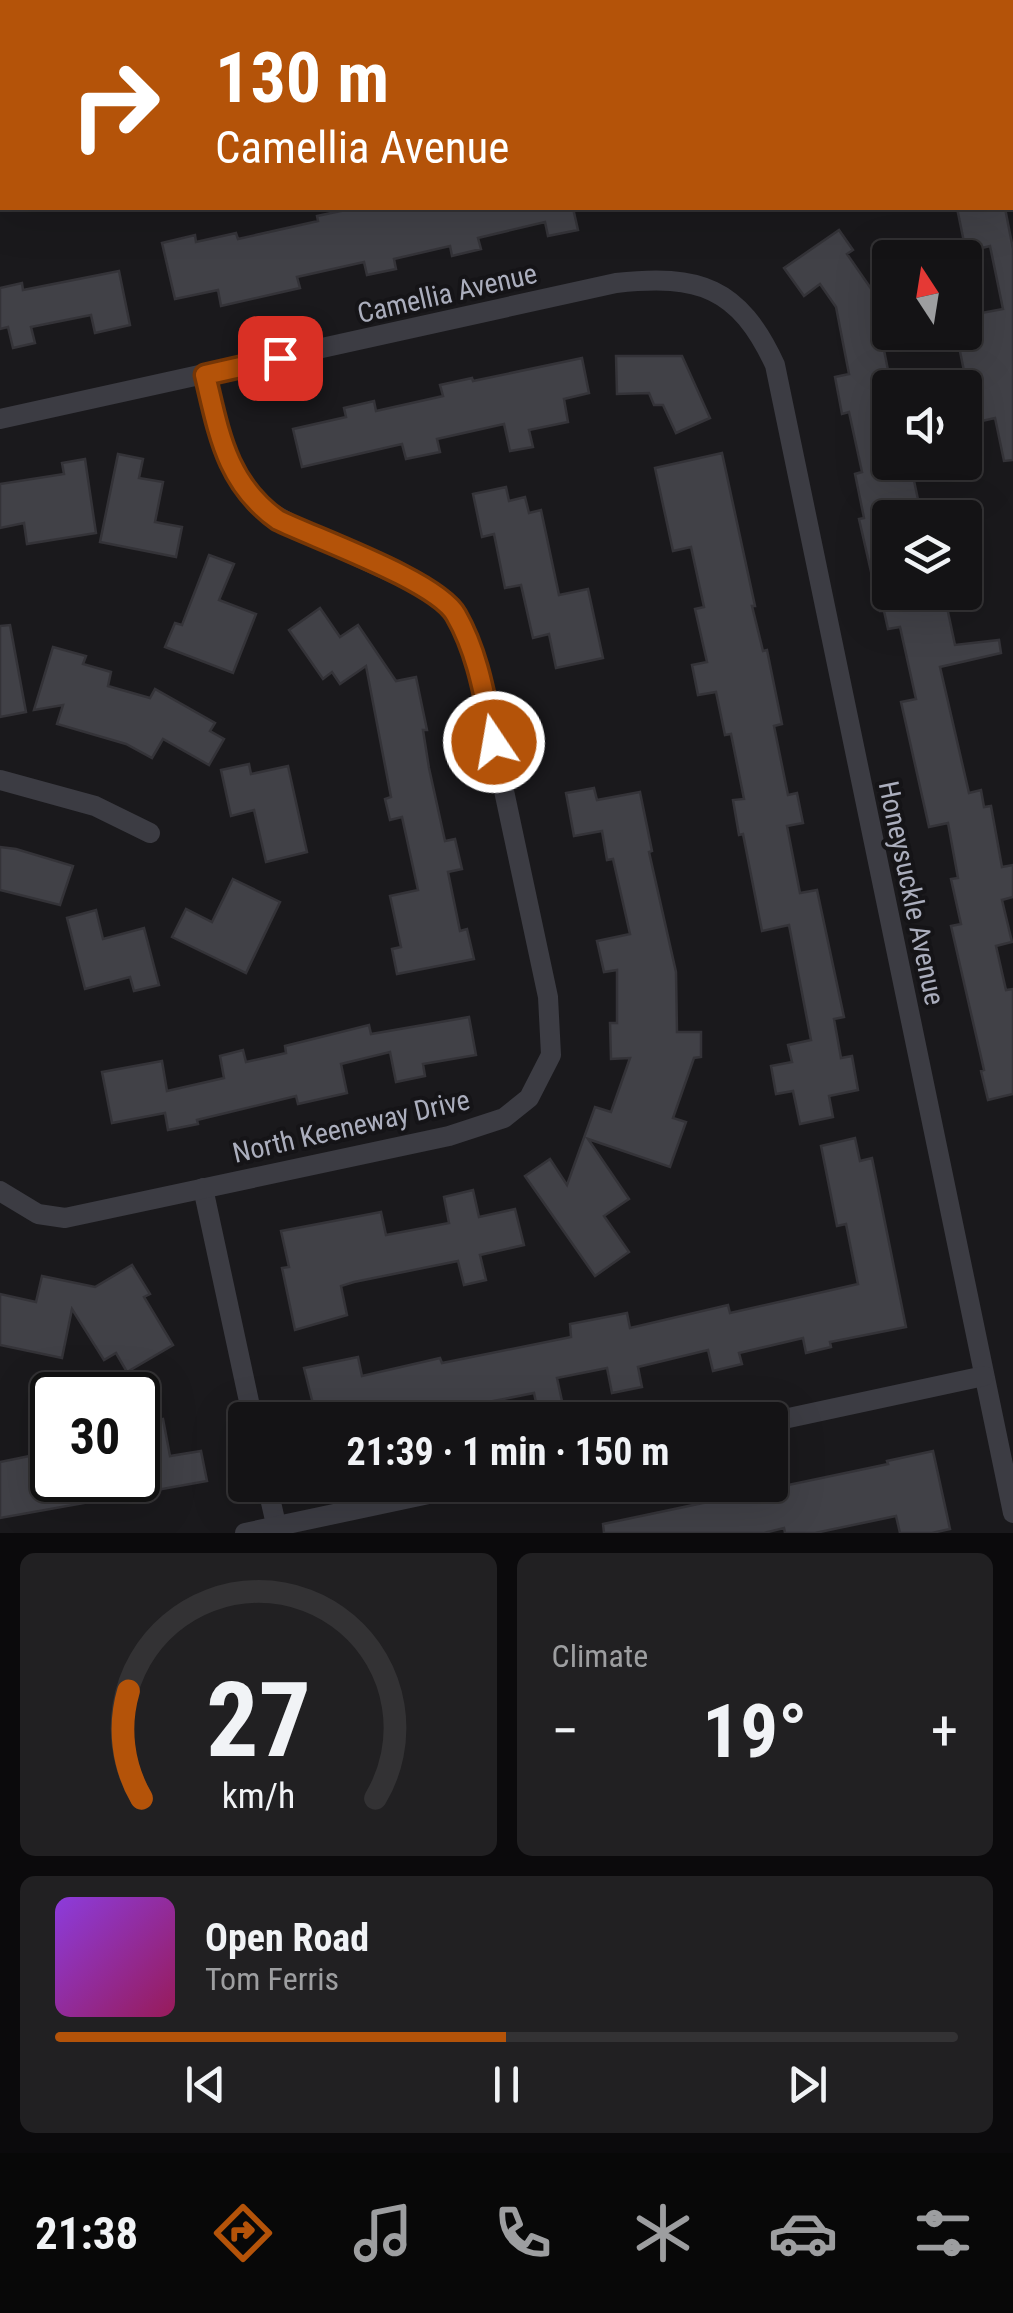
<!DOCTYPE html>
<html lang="en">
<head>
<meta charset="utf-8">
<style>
	:root { --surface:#141315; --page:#212022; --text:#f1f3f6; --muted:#9d9ea0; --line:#333234; --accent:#b45309 }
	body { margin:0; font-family:"Roboto Condensed",sans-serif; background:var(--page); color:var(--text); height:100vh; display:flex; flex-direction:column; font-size:38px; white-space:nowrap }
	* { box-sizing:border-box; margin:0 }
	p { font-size:32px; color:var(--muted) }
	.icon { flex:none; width:55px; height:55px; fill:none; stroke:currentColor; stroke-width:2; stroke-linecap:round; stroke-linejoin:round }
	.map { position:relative; height:1533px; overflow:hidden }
	.sheet { display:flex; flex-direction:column; gap:20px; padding:20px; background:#0b0a0c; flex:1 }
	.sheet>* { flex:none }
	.top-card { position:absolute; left:0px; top:0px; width:1015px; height:210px; box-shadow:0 10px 40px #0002,0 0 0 2px var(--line); background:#b45309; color:#fff; overflow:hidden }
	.needle { width:65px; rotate:348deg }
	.fabs { position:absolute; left:872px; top:240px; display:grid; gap:20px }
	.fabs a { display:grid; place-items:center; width:110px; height:110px; border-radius:10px; background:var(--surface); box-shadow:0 10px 40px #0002,0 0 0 2px var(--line); font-size:50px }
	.speed { position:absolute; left:30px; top:1372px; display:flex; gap:20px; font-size:50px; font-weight:700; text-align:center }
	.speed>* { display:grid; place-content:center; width:130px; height:130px; border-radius:50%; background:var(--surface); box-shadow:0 10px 40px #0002,0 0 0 2px var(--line); line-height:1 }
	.speed .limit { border:5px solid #111; border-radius:15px; background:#fff; color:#111 }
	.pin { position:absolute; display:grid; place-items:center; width:85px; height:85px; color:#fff; margin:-42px; border-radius:20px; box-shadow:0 5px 15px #0006 }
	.me { position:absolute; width:110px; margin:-55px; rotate:348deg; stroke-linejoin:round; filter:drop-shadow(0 0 8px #0008) }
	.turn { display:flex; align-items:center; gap:35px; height:210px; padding:0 50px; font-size:45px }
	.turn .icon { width:130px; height:130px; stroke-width:2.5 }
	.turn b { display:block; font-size:70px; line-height:85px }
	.big { font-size:75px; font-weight:700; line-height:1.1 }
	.sheet .card { flex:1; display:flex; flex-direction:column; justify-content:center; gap:15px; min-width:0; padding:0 35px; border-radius:15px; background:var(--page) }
	.sheet .dial { align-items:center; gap:0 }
	.dial svg { height:260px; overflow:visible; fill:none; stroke:var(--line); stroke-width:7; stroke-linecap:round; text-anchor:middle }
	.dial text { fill:var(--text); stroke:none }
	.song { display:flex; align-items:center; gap:30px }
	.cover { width:120px; height:120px; border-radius:15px; background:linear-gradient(135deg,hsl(270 70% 55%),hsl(330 70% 35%)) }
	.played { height:10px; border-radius:5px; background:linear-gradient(90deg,var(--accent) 50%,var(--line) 50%) }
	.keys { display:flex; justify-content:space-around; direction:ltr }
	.heat { display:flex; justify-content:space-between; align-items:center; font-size:55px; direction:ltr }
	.sheet .tiles { flex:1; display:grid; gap:20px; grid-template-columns:1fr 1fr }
	.card:last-child { grid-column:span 2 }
	.trip { position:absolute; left:228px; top:1402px; width:560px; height:100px; border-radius:10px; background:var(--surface); box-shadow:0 10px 40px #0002,0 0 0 2px var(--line); font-weight:700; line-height:100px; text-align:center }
	.dock { display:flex; height:160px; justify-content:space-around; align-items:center; background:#080808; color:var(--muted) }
	.dock .icon { width:70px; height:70px }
	.dock .selected { color:var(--accent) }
	.dock b { font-size:45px; color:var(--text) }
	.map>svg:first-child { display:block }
	.built { fill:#262529 }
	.green { fill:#1f2821 }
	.building { fill:#414147; stroke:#343338; stroke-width:2.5 }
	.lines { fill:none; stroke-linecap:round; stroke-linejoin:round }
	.path { stroke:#404149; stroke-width:5; stroke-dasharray:5 8; stroke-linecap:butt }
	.service { stroke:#3c3c43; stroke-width:10 }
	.minor { stroke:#3c3c43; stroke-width:20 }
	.route-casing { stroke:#753606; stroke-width:25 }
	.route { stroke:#b45309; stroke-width:18 }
	.labels { text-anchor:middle; stroke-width:8; stroke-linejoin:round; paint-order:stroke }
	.street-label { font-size:28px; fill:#abaebd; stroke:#151417 }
</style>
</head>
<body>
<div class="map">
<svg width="1013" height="1533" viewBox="0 0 1013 1533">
	<rect width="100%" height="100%" fill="#1a191c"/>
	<!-- built -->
	<path class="built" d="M146,0H1010L998,2Z"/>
	<!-- green -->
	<path class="green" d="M246,0H665L666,2H246Z"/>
	<!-- building -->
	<g class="building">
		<path d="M355,208H573L578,230L548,236L545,222L478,238L481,249L452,256L450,246L394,259L396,269L367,275L364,262L297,277L300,288L221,306L218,290L175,299L162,243L195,235L196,242L236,233L238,239L318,221L317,216Z"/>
		<path d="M957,208H1005L1013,249V460L1004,461L995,418L982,421L971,370L964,371L956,332H965V316L1003,309L990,246L966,252Z"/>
		<path d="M839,230L853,250L847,254L872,290L890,380V462H910L922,518H890V605L944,593L955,645L999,640L1001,653L940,667L969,793L981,790L984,807L991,806L1002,867L1013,865V897L1002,900L1012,942L996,946L1006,990L1013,989V1094L988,1100L981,1071L984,1070L951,926L961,924L951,879L958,878L948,823L929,827L901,702L916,699L900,627L888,629L884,611H880L859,519L864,518L855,474L862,472L849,412L842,414L835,377L849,374L836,307L820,284L804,296L784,268Z"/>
		<path d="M119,271L130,325L95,333L91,315L31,327L35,343L13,348L8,327L0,329V288L22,283L23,290Z"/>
		<path d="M616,356H682L710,418L676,433L663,405H654L649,393L617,394Z"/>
		<path d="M582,358L589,393L564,399L568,422L529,430L533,447L510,451L504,424L437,439L440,452L406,459L402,444L302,467L293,429L346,417L344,408L374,401L376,411L443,396L440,385L472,378L473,381Z"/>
		<path d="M722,453L755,606H752L763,651L767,650L782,724L774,726L788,795L797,793L803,823L787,826L800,893L817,890L844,1017L834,1019L841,1058L852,1056L858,1090L829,1096L833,1117L800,1124L793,1091L776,1094L771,1066L792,1062L788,1045L811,1040L789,925L762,931L743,834L739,835L733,800L744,799L731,734L725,735L716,692L698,695L692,665L707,662L695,609L704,607L691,547L673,551L655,468Z"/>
		<path d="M118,454L143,459L139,478L163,482L155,522L182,527L176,557L100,542Z"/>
		<path d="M85,459L96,533L27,544L24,523L0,528V484L64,474L62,463Z"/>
		<path d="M506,487L509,501L525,497L529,513L541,510L559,595L588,589L603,658L556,668L549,634L533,638L521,585L505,588L494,534L482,537L473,494Z"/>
		<path d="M209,555L234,564L219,600L256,614L233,673L165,647L175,623L182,625Z"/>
		<path d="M320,608L340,637L358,625L396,681L416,677L427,730H423L429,768L445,841L455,839L462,869L448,872L460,931L467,929L474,959L397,974L392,949L401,947L390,896L418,890L402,817L390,820L385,799L391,797L366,666L340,684L332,672L323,679L289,630Z"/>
		<path d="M10,625L26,712L0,717V626Z"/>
		<path d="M53,647L86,656L83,664L111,672L108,686L150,698L155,689L215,723L210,731L224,739L209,765L163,739L152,758L126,744L57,724L63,705L34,710Z"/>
		<path d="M249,764L251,774L288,766L307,852L266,862L254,810L231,816L221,770Z"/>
		<path d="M594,788L597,800L640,792L652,851L649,852L676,972L677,1032H701V1057L694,1058L673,1118L686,1122L670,1167L588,1139L629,1199L604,1216L629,1252L595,1276L525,1176L550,1159L567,1185L595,1107L611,1112L630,1058L611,1059L610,1023H617V970L604,972L597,941L630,934L613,859L607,860L602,831L574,836L566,793Z"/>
		<path d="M0,847L16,849L73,866L60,905L0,890Z"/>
		<path d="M233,879L280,902L246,973L172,937L186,909L212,922Z"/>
		<path d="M96,910L103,939L144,928L159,985L134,991L130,977L85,989L67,918Z"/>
		<path d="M469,1017L476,1055L423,1064L425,1076L396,1082L390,1052L341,1064L347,1093L298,1104L296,1096L197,1120L198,1124L168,1130L165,1113L112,1123L102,1072L162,1061L167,1091L224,1078L220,1056L243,1050L246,1062L286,1053L285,1046L369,1025L371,1034Z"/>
		<path d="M855,1138L860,1161L872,1158L906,1327L830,1342L831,1347L806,1353L803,1338L739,1353L742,1364L713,1371L708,1350L638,1367L642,1387L612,1393L607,1368L557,1378L562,1401L537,1407L534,1393L473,1405L477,1420H447L445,1412L408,1420H317L304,1368L358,1357L362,1376L440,1358L442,1363L571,1337L570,1324L627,1313L630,1328L728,1305L730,1313L858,1284L846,1224L837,1226L821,1146Z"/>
		<path d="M473,1190L479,1217L515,1209L524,1245L480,1255L486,1280L464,1285L458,1261L354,1282L341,1286L347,1315L295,1330L282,1268L289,1267L281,1231L381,1212L386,1235L449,1223L444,1197Z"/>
		<path d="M132,1265L150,1294L144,1297L173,1345L127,1372L116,1353L104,1360L72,1309L62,1358L0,1345V1294L36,1302L42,1276L95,1287Z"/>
		<path d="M163,1419L170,1456L201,1451L207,1481L0,1518V1462L44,1453L46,1466L52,1465V1480H138V1424Z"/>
		<path d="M933,1451L950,1529L932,1533H900L896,1516L815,1533H785L784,1528L764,1533H604L603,1524L888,1464L887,1461Z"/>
	</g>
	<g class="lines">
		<!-- path -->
		<g class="path">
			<path d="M242,2L243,0"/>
			<path d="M0,80L2,79"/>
		</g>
		<!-- service -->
		<g class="service">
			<path d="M673,0L674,2"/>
			<path d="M781,0L782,2"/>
			<path d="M883,2L895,0"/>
		</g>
		<!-- minor -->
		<g class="minor">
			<path d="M123,0V2"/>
			<path d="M0,33L2,32"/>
			<path d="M0,419L616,283C699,274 739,287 775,365L1013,1513"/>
			<path d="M0,780L95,806L150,833"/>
			<path d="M203,1188L253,1420"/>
			<path d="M0,1191L38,1214L65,1218L449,1136L504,1118L529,1098L551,1055L548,997L478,669L455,611L432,591L312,536L256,504L229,463L205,375"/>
			<path d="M770,1422L984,1376"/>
			<path d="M267,1485L278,1533"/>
			<path d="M245,1533L471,1485"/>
		</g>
	</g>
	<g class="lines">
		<defs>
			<path id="route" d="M280,358L205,375C219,433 226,483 278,520C317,539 437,581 456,615C478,653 485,699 494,742"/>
		</defs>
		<!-- route casing -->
		<use href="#route" class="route-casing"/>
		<!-- route -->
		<use href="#route" class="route"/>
	</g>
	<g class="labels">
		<!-- street labels -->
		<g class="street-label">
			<text transform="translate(447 293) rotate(-13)" y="10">Camellia Avenue</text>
			<text transform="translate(912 893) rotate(78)" y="10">Honeysuckle Avenue</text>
			<text transform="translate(351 1126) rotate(-13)" y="10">North Keeneway Drive</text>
		</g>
	</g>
</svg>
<div class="fabs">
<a><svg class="needle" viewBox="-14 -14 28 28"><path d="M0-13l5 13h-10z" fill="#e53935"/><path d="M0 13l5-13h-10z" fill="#9d9ea0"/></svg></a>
<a><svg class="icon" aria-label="sound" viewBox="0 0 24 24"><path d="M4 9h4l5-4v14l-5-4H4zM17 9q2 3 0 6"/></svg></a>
<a><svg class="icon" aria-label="layers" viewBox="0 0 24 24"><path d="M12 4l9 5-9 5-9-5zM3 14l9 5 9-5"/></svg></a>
</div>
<div class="speed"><div class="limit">30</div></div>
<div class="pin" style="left:280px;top:358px;background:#d93025"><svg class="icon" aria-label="arrive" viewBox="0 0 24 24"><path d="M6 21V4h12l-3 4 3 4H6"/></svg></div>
<svg class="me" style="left:494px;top:742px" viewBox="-20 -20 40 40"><circle r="17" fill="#b45309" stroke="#fff" stroke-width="3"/><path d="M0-11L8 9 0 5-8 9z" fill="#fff"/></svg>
<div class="trip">21:39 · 1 min · 150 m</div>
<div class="top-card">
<div class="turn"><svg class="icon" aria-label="right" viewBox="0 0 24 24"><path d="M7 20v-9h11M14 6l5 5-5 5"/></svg><div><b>130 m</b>Camellia Avenue</div></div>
</div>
</div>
<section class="sheet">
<div class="tiles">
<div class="card dial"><svg viewBox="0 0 100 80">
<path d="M14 69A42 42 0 1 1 86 69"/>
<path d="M14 69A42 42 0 0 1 10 36" stroke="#b45309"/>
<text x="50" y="56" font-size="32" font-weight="700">27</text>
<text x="50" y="72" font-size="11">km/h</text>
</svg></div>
<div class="card"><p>Climate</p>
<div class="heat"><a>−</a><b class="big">19°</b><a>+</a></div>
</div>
<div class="card">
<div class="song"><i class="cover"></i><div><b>Open Road</b><p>Tom Ferris</p></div></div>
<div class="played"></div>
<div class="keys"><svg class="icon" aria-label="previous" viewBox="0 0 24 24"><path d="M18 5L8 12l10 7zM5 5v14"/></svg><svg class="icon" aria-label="pause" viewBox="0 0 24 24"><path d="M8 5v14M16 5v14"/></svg><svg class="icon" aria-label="next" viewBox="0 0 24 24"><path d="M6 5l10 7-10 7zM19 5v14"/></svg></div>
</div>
</div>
</section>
<nav class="dock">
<b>21:38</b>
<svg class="icon selected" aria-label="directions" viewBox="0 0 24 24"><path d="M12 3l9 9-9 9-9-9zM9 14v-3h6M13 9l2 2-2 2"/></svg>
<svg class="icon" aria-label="music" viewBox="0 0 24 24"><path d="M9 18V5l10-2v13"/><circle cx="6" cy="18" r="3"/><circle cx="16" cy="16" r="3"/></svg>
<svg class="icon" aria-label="phone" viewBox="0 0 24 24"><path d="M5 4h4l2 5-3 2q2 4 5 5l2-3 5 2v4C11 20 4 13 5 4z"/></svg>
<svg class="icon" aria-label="climate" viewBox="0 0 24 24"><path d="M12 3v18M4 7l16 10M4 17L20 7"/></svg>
<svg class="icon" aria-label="car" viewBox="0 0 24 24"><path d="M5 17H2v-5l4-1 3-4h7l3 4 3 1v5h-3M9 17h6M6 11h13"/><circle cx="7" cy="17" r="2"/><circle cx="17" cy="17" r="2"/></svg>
<svg class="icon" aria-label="filters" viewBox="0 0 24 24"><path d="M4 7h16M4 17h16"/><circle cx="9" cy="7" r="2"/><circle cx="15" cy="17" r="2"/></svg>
</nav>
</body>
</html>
